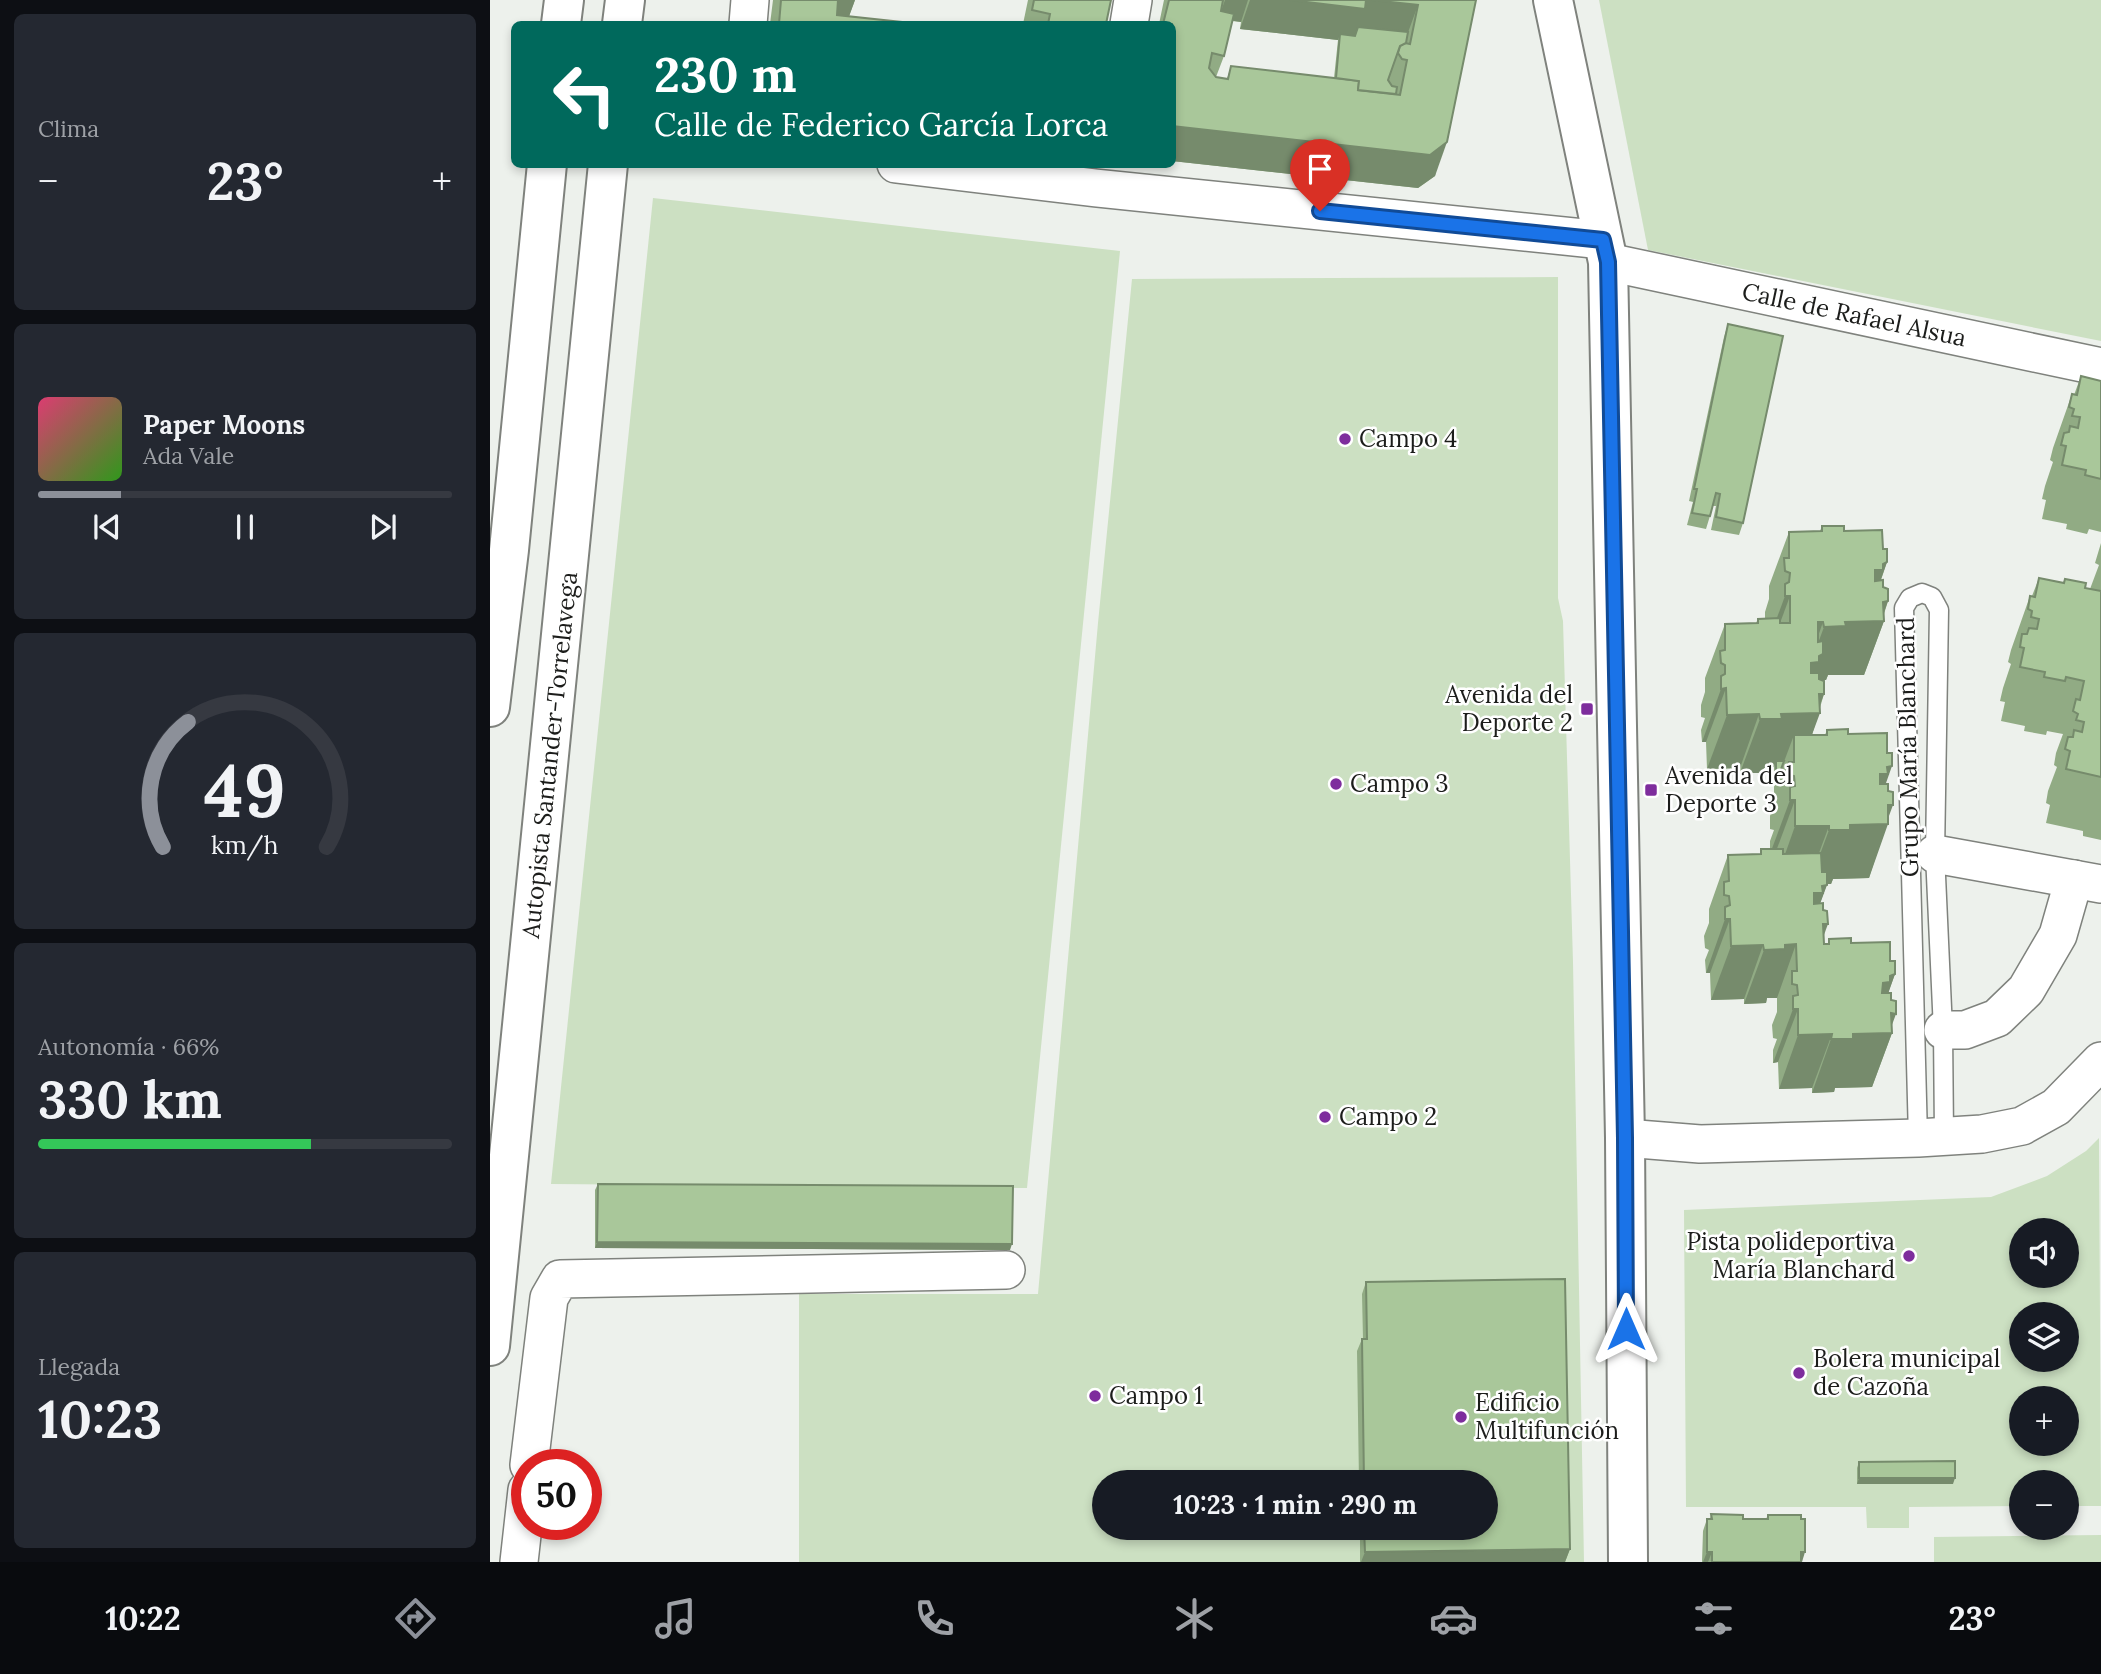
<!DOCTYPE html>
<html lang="es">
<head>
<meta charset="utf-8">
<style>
	:root { --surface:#171b24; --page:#242831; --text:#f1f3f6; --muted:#9ea1a6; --line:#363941; --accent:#8c9099 }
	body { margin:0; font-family:Lora,serif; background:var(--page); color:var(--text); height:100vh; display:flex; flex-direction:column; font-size:26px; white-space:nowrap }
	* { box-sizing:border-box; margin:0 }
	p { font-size:23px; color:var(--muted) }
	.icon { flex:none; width:38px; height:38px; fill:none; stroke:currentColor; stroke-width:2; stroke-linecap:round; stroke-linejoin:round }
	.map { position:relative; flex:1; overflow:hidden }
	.drawer { display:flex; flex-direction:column; gap:14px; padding:14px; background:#0d0f14; width:490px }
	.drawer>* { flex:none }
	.guide { position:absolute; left:21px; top:21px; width:665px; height:147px; border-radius:10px; box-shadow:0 4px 10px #0003; background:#00695c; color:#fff; overflow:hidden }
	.tools { position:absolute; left:1519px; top:1218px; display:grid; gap:14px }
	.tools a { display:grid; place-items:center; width:70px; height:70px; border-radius:50%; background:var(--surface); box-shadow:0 4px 10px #0003; font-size:35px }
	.speed { position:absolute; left:21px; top:1449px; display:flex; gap:14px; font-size:35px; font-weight:700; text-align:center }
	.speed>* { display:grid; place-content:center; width:91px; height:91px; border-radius:50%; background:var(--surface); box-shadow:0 4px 10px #0003; line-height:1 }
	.speed .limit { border:10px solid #d22; background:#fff; color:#111 }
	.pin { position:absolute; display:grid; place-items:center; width:60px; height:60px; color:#fff; margin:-72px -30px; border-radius:50% 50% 50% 0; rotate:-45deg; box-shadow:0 0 7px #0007 }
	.pin .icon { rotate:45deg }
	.me { position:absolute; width:77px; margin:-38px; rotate:0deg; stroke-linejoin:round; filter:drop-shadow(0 0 5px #0008) }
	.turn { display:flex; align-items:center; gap:24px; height:147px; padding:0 28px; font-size:32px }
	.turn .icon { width:91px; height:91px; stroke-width:2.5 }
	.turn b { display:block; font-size:49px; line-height:60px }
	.big { font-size:52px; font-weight:800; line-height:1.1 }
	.drawer .card { flex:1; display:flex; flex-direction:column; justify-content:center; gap:10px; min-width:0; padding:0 24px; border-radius:10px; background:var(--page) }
	.drawer .dial { align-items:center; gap:0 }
	.dial svg { height:182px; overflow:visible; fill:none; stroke:var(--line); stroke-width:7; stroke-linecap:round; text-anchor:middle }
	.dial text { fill:var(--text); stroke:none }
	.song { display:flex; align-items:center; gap:21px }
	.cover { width:84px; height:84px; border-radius:10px; background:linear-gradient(135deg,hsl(340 70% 55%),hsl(110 70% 35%)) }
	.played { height:7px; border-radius:4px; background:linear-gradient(90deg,var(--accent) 20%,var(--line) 20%) }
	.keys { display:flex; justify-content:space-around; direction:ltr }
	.heat { display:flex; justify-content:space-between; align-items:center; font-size:38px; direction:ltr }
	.charge { height:10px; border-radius:5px; background:linear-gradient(90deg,#34c759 66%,var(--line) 0) }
	.trip { position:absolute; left:602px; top:1470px; width:406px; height:70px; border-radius:35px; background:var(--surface); box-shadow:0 4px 10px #0003; font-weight:800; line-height:70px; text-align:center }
	.menu { display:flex; height:112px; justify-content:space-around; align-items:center; background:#090b0e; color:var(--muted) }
	.menu .icon { width:49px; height:49px }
	.menu .selected { color:var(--accent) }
	.menu b { font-size:32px; color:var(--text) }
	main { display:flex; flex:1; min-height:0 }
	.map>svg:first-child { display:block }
	.green { fill:#cce0c2; fill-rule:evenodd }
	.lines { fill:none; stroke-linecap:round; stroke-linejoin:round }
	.lane-casing { stroke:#7f827d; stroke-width:21 }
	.street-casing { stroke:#7f827d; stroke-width:40 }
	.secondary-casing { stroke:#7f827d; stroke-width:42 }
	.highway-casing { stroke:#7f827d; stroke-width:42 }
	.lane { stroke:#fff; stroke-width:18 }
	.street { stroke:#fff; stroke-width:37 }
	.secondary { stroke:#fff; stroke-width:38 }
	.highway { stroke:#fff; stroke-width:38 }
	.wall { fill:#91ab84; fill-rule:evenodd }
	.shaded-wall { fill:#768b6c }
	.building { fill:#a9c79a; stroke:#768b6c; stroke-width:2 }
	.route-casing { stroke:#114b97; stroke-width:18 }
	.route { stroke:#1a73e8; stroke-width:12 }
	.poi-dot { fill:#7e2d9d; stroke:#fff; stroke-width:2.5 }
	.labels { text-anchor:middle; stroke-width:5; stroke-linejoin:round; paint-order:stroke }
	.street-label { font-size:24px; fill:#1c1d1b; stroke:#fff }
	.poi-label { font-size:24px; fill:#1c1d1b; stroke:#fff; text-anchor:start }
</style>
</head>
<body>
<main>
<section class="drawer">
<div class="card"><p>Clima</p>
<div class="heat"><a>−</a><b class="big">23°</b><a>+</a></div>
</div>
<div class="card">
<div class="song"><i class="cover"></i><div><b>Paper Moons</b><p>Ada Vale</p></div></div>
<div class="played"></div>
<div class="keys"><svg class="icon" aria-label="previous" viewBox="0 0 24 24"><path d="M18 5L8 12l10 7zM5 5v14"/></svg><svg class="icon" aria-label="pause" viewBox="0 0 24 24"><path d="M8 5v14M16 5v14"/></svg><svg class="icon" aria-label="next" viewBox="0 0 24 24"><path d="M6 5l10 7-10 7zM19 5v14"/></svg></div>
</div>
<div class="card dial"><svg viewBox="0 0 100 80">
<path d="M14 69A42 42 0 1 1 86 69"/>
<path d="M14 69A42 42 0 0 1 25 14" stroke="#8c9099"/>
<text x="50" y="56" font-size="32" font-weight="700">49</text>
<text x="50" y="72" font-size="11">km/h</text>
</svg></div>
<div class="card"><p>Autonomía · 66%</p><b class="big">330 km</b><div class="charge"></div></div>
<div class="card"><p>Llegada</p><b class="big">10:23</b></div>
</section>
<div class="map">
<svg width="1611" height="1562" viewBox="0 0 1611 1562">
	<rect width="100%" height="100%" fill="#edf1ec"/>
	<!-- green -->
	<g class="green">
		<path d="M1109,0H1611V341L1158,250Z"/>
		<path d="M163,198L630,251L537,1188L61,1184Z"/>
		<path d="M1068,277V598L1073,621L1083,962L1094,1562H309V1294H548L608,623L642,279ZM614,1482H996V1528H614Z"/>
		<path d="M1609,1138L1611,1506H1577V1482H1531V1506L1419,1507V1528H1377L1376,1507H1196L1194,1210L1501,1197L1557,1176L1596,1151ZM1531,1230H1577V1276H1531ZM1531,1314H1577V1360H1531ZM1531,1398H1577V1444H1531Z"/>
		<path d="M1611,1535V1562H1444V1537Z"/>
	</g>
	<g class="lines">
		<defs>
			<path id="lane" d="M1428,1138L1414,608L1420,598L1432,593L1442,597L1449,610L1445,854L1453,1030L1454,1136"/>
			<g id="street">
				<path d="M258,24L260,0"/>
				<path d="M639,24L643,0"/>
				<path d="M406,164L606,188L1113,240"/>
				<path d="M1118,262L1611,367"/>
				<path d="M1445,854L1611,884"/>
				<path d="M1453,1030H1475L1507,1018L1536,990L1568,935L1584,879"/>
				<path d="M1135,1138L1210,1144L1428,1138L1492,1134L1532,1126L1566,1107L1611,1061"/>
				<path d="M39,1465L59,1298L70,1279L516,1270"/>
				<path d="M29,1562L37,1490"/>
			</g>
			<path id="secondary" d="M1063,0L1118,262L1135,1138L1138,1562"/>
			<g id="highway">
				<path d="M71,24L74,0"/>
				<path d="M132,24L135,0"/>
				<path d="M0,707L19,550L57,164"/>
				<path d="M0,1346L118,164"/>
			</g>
		</defs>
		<!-- lane casing -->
		<use href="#lane" class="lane-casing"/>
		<!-- street casing -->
		<use href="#street" class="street-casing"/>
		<!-- secondary casing -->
		<use href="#secondary" class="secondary-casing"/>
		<!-- highway casing -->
		<use href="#highway" class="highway-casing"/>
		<!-- lane -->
		<use href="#lane" class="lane"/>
		<!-- street -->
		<use href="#street" class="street"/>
		<!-- secondary -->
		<use href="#secondary" class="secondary"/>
		<!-- highway -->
		<use href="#highway" class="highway"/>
	</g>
	<!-- wall -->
	<g class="wall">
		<path d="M283,0H365L359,16L431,24H280Z"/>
		<path d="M538,0H621L616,24H533Z"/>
		<path d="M674,0H986L945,176L928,188L682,161V24H669ZM742,21L751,22L750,29L848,40L844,78L741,66L737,79L726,77L734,56Z"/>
		<path d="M1238,324L1253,523L1249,535L1221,530L1226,506H1223L1216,529L1197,525L1203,502L1199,501L1234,337Z"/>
		<path d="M1591,376L1611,381V532L1599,529L1597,534L1576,529L1577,524L1552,519L1556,500L1552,499L1555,486L1563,462L1560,460L1563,448L1582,394L1584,395Z"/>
		<path d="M1332,526L1354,531L1393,549L1397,562L1391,580L1398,601L1394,614V621L1374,675H1338L1336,680H1332L1334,694L1322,735H1335L1337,730L1358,734L1395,784L1398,818L1379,878L1343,879L1341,884H1337L1330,903L1334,944H1338L1339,939L1361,943L1400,961L1405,974L1398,993L1402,1033L1382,1087L1345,1088L1344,1092L1322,1093V1088L1289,1089L1288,1062L1283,1063V1050L1287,1039L1283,1038L1282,1025L1287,1012V998H1277L1276,1003L1254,1004V999L1221,1000L1220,973H1216L1215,960L1219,950L1215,948L1214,936L1219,923V909L1238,855L1270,854L1271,849H1280V841L1284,830L1280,829V816L1284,803V767L1274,768L1272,773H1250V768L1217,769L1216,742H1212L1211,730L1215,718L1211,717V705L1215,692V678L1235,624L1266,623L1268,619H1275V612L1279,599V586L1299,532L1330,531Z"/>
		<path d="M1611,543V840L1593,836V831L1556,823L1560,805L1556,803L1558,791L1567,767L1564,765L1566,753L1573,734L1557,731L1556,735L1534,731L1535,726L1511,721L1515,702L1510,701L1513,688L1521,664L1518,662L1521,650L1540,596H1542L1549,578L1600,589L1609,565L1605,563Z"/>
		<path d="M108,1184L520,1250L105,1248V1190Z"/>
		<path d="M876,1282L1080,1549L1075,1562H870V1528H996V1482H869L867,1351L872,1339H873L872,1294Z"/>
		<path d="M1369,1462L1463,1484H1367V1468Z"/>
		<path d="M1221,1514L1253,1519H1276L1278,1515L1312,1562H1212L1213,1531L1217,1519H1220Z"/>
	</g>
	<!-- shaded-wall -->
	<g class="shaded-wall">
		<path d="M345,0H365L357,22L338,20Z"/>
		<path d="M735,0H758L751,22L732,19L726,26Z"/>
		<path d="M760,0H882L928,5L916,38L863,42L850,34L848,40L750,29Z"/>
		<path d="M682,126L957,142L945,176L928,188L682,161Z"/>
		<path d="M1397,562L1378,616L1393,602L1398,601L1391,621H1394L1374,675H1338L1336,680H1324L1329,694H1334L1327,713H1330L1310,767L1304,762V735L1292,767L1286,761L1284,767L1274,768L1272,773H1250L1270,719L1291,714H1302L1334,627L1355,622L1385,570L1393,564Z"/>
		<path d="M1295,596H1300L1280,650H1275Z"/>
		<path d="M1328,622H1333L1314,676Z"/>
		<path d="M1236,688L1216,742H1212L1231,689Z"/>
		<path d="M1269,714L1250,768L1217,769L1237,715Z"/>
		<path d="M1402,766L1383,820L1398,805H1403L1396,824H1398L1379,878L1343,879L1341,884H1319L1339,830L1360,825L1390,774L1397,767Z"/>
		<path d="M1300,800H1305L1285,854H1280Z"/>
		<path d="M1305,826H1339L1319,880H1286Z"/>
		<path d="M1337,885L1317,939L1306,944L1287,998H1277L1276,1003L1254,1004L1274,950L1295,945L1324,893L1332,886Z"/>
		<path d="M1235,919H1240L1220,973H1216Z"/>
		<path d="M1333,924H1338L1318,978Z"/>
		<path d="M1273,945L1254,999L1221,1000L1241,946Z"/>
		<path d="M1405,974L1386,1028L1401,1013L1406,1014L1399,1033H1402L1382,1087L1345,1088L1344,1092L1322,1093L1341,1039L1363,1034L1393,983L1400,976Z"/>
		<path d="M1303,1009H1308L1288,1062L1283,1063Z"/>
		<path d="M1342,1034L1322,1088L1289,1089L1308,1035Z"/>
		<path d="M107,1242L522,1244L520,1250L105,1248Z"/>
		<path d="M1369,1478H1465L1463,1484H1367Z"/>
		<path d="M1080,1549L1075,1562H871L875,1552Z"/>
		<path d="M1217,1552H1222L1218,1562H1213Z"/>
		<path d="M1311,1552H1315L1312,1562H1307Z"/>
	</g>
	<!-- building -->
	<g class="building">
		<path d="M291,0H348L347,15L431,24H289Z"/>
		<path d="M544,0H621L616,24H558L560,14L542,10Z"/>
		<path d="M679,0H733L731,11L744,14L734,56L722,53L719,68L726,77L738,79L741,66L869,81L868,90L910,95L917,60L912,59L908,53L910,46L915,43L920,44L928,5L882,0H986L957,142L940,155L682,126V24H673Z"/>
		<path d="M800,0H876L875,9Z"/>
		<path d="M868,27L918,32L916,43L910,46L898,80L902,86L907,87L906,94L868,90L869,81L846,78L850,34L865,36Z"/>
		<path d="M1238,324L1293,336L1253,523L1226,517L1230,494L1226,493L1220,516L1202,513L1207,489H1204Z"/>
		<path d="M1591,376L1611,381V479L1595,475L1596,470L1572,465L1576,446L1571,445L1574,433L1579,432L1580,426L1588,428L1590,417L1582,416L1584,409L1579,407L1582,394L1587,395Z"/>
		<path d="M1332,526H1354V531L1392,530L1393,549H1397V562L1393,564V570H1385V581L1393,580V587L1398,589V601L1393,602L1394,621L1355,622L1356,626L1334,627L1333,622H1328V642L1333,641V654L1329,656V662L1321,663V673H1329V679L1334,681V694H1329L1330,713L1291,714L1292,719H1270L1269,714L1237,715L1236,688L1231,689V676L1235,674V665L1231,663L1230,651L1235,650V624L1268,623V619L1290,618V623H1300V596H1295V584L1299,582L1300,573L1295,571L1294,558H1299V532L1332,531Z"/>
		<path d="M1549,578L1574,583L1575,579L1596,583L1595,588L1611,591V777L1576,769L1580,751L1575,749L1578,737H1583L1584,730L1592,732L1594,722L1586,720L1588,714L1583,711L1586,699L1590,700L1594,681L1576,677L1575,681L1554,677L1555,672L1530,667L1534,648L1530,647L1532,634H1537L1539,628L1547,629L1549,619L1541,617L1542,611L1538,609L1540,596L1545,597Z"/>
		<path d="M1358,729V734L1397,733V753H1402V766L1397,767L1398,774H1390V784H1398V791L1403,792V805H1398V824L1360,825V830H1339V826H1305V800H1300V787L1305,786L1304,776L1300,775L1299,762H1304V735H1337V730Z"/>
		<path d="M1286,761H1294L1286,783Z"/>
		<path d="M1271,849H1293V854L1331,853L1332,872H1337V885L1332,886L1333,893H1324V904L1333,903V910L1337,911L1338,924H1333L1334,944H1339V939L1361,938V943L1400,942V961H1405V974L1400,976V982L1393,983L1392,993H1401V1000L1406,1001V1014L1401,1013L1402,1033L1363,1034V1039H1341L1342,1034L1308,1035V1009H1303V996L1308,995L1307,985L1302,984V971H1307L1306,944L1295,945V949L1274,950L1273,945L1241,946L1240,919H1235V907L1240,905L1239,896L1234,895V882L1239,881L1238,855L1271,854Z"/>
		<path d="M108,1184L523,1186L522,1244L107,1242Z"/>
		<path d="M1075,1279L1080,1549L875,1552L874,1528H996V1482H874L872,1339H877L876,1282Z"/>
		<path d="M1465,1461V1478H1369V1462Z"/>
		<path d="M1221,1514L1253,1515V1519H1278V1515H1311V1519H1315V1552H1311V1562H1222V1552H1217V1519H1222Z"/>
	</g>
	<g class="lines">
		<defs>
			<path id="route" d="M830,211L1113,240L1118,262L1135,1138L1136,1329"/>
		</defs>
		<!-- route casing -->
		<use href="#route" class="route-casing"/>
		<!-- route -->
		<use href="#route" class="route"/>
	</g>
	<!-- markers -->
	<g class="poi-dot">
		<circle cx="855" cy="439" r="7"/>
		<rect x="1090" y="702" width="14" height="14" rx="3.5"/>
		<circle cx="846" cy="784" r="7"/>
		<rect x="1154" y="783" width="14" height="14" rx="3.5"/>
		<circle cx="835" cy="1117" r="7"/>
		<circle cx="1419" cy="1256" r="7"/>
		<circle cx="1309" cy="1373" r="7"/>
		<circle cx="605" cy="1396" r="7"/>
		<circle cx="971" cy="1417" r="7"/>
	</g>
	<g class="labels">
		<!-- street labels -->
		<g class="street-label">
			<text transform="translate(1364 315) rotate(12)" y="8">Calle de Rafael Alsua</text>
			<text transform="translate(1418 747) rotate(-91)" y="8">Grupo María Blanchard</text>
			<text transform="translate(60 755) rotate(-84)" y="8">Autopista Santander-Torrelavega</text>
		</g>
		<!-- poi labels -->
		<g class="poi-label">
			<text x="869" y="447">Campo 4</text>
			<text x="1083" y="703" text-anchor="end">Avenida del<tspan x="1083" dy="28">Deporte 2</tspan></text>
			<text x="1175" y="784">Avenida del<tspan x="1175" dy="28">Deporte 3</tspan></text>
			<text x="860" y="792">Campo 3</text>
			<text x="849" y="1125">Campo 2</text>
			<text x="1405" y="1250" text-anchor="end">Pista polideportiva<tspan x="1405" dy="28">María Blanchard</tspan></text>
			<text x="1323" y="1367">Bolera municipal<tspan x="1323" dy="28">de Cazoña</tspan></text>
			<text x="619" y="1404">Campo 1</text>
			<text x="985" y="1411">Edificio<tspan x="985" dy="28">Multifunción</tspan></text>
		</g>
	</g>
</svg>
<div class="tools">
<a><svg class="icon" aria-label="sound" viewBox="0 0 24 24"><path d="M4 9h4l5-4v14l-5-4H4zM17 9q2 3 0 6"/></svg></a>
<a><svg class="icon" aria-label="layers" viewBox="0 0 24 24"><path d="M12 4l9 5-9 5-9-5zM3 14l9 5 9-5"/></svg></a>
<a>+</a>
<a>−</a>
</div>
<div class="speed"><div class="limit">50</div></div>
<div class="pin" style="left:830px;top:211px;background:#d93025"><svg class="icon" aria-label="arrive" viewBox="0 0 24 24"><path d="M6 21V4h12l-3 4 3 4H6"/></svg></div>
<svg class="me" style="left:1136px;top:1329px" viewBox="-20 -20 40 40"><path d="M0-17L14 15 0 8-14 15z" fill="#1a73e8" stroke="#fff" stroke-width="4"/></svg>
<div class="trip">10:23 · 1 min · 290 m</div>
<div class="guide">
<div class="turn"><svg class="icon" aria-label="left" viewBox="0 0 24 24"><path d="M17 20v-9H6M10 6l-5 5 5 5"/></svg><div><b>230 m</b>Calle de Federico García Lorca</div></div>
</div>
</div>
</main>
<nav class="menu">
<b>10:22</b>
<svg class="icon selected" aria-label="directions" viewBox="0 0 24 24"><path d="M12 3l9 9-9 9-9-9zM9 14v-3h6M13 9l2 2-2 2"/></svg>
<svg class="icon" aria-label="music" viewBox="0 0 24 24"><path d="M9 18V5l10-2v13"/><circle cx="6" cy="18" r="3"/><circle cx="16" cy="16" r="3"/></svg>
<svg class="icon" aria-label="phone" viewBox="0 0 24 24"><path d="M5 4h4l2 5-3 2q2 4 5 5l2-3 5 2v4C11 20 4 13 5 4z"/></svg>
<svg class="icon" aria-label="climate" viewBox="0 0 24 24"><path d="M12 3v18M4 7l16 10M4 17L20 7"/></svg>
<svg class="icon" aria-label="car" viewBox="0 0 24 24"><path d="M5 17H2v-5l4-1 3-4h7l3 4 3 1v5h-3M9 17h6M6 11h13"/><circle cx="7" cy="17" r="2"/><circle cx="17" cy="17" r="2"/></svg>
<svg class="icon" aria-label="filters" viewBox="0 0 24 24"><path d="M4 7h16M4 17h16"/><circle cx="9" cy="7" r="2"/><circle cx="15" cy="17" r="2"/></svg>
<b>23°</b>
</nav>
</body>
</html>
